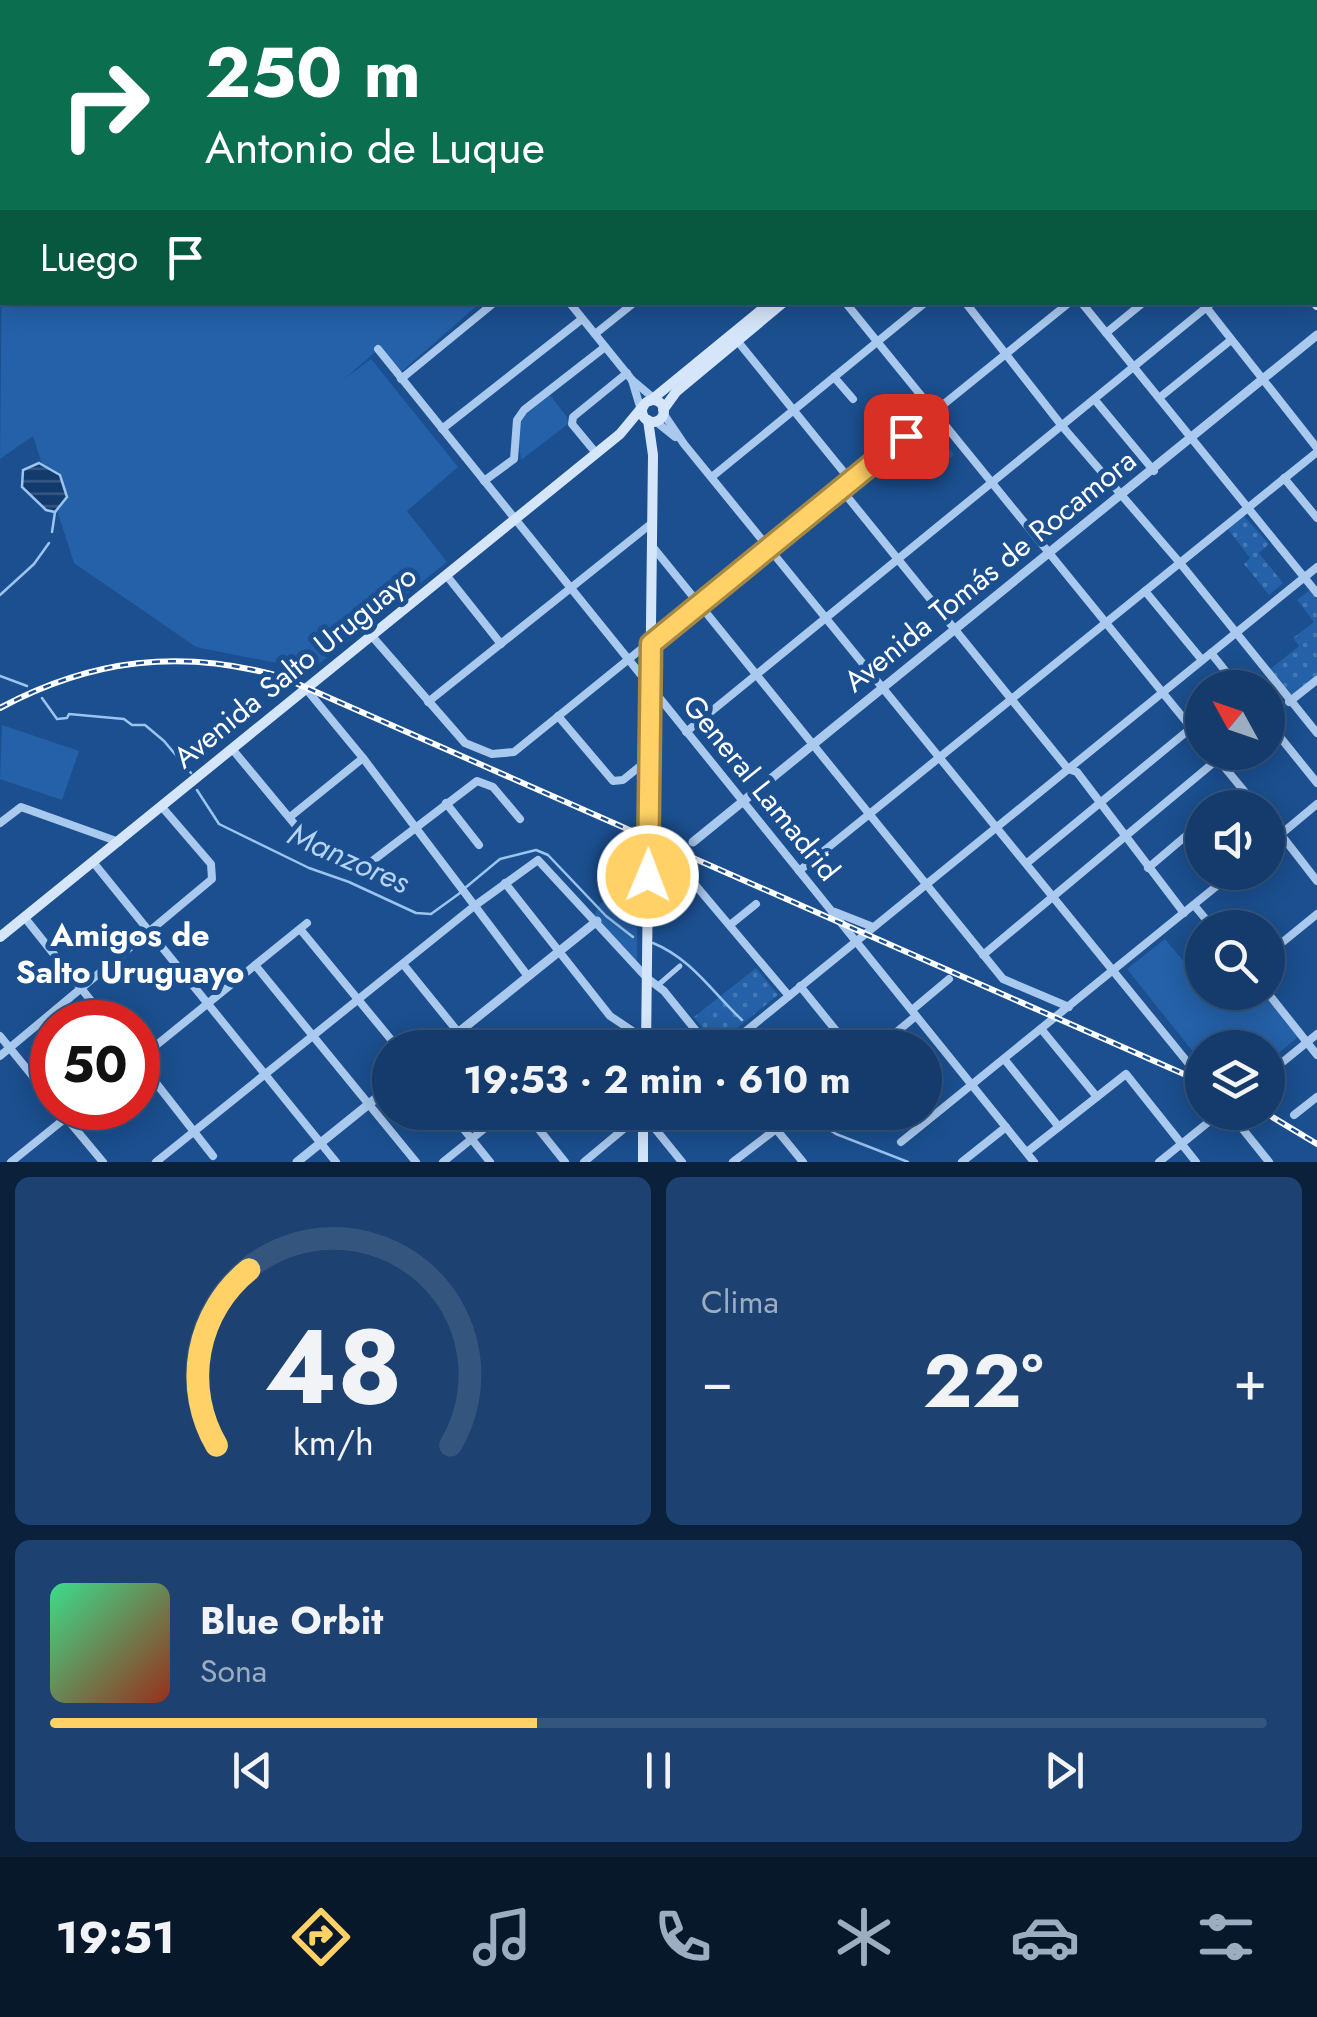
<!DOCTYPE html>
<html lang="es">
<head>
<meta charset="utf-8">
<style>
	:root { --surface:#143b6b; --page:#1d4271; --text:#f1f3f6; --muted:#9dadc1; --line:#33557e; --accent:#ffd166 }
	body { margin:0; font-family:Jost,sans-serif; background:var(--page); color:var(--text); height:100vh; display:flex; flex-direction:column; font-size:38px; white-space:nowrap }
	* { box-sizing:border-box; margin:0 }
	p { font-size:32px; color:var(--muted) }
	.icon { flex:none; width:55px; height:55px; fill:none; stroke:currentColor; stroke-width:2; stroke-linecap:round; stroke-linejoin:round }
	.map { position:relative; height:1162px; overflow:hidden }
	.panel { display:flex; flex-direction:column; gap:15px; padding:15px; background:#0b203b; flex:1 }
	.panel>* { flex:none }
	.banner { position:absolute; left:0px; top:0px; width:1318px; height:305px; box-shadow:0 5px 25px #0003,0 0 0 2px var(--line); background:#0b6e4f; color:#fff; overflow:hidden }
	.needle { width:65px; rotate:310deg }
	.buttons { position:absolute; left:1185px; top:670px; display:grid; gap:20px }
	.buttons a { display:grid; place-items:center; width:100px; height:100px; border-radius:50%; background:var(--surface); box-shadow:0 5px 25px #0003,0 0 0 2px var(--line); font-size:50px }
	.speed { position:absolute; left:30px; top:1000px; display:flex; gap:20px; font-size:50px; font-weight:700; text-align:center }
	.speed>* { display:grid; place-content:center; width:130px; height:130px; border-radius:50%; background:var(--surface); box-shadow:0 5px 25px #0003,0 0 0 2px var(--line); line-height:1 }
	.speed .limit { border:15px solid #d22; background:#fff; color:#111 }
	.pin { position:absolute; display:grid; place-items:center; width:85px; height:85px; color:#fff; margin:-42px; border-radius:20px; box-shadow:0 5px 15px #0006 }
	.me { position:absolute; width:110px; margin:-55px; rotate:1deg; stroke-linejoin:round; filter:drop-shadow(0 0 8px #0008) }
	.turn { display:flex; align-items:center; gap:35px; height:210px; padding:0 40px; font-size:45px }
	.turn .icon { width:130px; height:130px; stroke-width:2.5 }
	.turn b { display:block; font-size:70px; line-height:85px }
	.then { display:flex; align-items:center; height:95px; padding:0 40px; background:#0003; gap:20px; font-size:38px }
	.big { font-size:75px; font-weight:700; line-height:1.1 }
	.panel .tile { flex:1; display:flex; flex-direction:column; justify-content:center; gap:15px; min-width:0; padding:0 35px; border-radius:15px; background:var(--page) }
	.panel .dial { align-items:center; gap:0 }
	.dial svg { height:260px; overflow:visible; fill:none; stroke:var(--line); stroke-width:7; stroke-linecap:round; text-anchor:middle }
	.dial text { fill:var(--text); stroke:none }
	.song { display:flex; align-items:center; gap:30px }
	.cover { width:120px; height:120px; border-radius:15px; background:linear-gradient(135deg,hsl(150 70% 55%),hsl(10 70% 35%)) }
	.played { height:10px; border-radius:5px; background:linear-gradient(90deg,var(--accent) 40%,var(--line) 40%) }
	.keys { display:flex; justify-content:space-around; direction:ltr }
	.heat { display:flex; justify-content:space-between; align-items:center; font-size:55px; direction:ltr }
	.panel .tiles { flex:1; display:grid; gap:15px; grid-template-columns:1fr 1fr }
	.tile:last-child { grid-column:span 2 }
	.trip { position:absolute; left:372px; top:1030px; width:570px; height:100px; border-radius:50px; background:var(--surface); box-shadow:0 5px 25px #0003,0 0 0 2px var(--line); font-weight:700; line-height:100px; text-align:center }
	.tab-bar { display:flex; height:160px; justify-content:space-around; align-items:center; background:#08182b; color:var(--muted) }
	.tab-bar .icon { width:70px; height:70px }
	.tab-bar .active { color:var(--accent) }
	.tab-bar b { font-size:45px; color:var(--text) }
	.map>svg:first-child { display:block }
	.grass { fill:url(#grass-dots) }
	.park { fill:#2461a8 }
	.water { fill:url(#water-rules); stroke:#9cc4f0; stroke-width:2.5 }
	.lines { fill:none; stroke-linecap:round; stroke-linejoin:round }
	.stream { stroke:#9cc4f0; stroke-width:2.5 }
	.pedestrian { stroke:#a9c9ee; stroke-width:5 }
	.minor { stroke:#a9c9ee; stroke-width:8 }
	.tertiary { stroke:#a9c9ee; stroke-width:9 }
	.secondary { stroke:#d6e6fa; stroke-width:10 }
	.rail-casing { stroke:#fff; stroke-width:6 }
	.rail { stroke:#1b4f8f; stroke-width:2.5; stroke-dasharray:8; stroke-linecap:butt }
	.route-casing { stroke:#a68842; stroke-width:25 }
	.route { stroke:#ffd166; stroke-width:18 }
	.labels { text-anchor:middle; stroke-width:10; stroke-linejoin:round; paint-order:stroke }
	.street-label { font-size:30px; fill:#fff; stroke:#1b4f8f }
	.water-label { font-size:32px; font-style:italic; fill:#b5d3f5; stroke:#1b4f8f }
	.neighbourhood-label { font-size:32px; font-weight:bold; fill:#fff; stroke:#1b4f8f }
</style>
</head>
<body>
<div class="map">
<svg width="1317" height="1162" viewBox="0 0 1317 1162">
	<defs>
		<pattern id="grass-dots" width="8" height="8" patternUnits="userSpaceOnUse" patternTransform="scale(2.5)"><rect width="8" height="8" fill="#2461a8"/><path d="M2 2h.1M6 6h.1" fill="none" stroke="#4579b5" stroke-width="1.8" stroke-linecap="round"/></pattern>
		<pattern id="water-rules" width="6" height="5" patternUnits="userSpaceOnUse" patternTransform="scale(2.5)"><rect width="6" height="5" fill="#123a6d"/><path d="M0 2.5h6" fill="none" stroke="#365883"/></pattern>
	</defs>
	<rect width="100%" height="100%" fill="#1b4f8f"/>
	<!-- grass -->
	<g class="grass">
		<path d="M1243,515L1269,544L1259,553L1283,583L1269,595L1244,564L1250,558L1227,528Z"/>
		<path d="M1310,590L1317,599V676L1291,697L1269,670L1299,646L1293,638L1314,622L1297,600Z"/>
		<path d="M756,968L778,995L716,1045L694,1017Z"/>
	</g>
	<!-- park -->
	<g class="park">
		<path d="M79,0H676L675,2Z"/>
		<path d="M2,253V302L480,303L401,372L380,348L343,380L371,359L458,467L407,511L447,562L311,670L196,647L74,563L33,436L0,459Z"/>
		<path d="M550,395L567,417L568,424L521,460L518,436L520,419Z"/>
		<path d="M932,426L954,455L928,475L906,446Z"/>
		<path d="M2,725L79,751L62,800L0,779Z"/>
		<path d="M637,874V965L594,915L599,905Z"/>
		<path d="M1165,939L1202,983V992L1210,993L1217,1000L1226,993H1262L1298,1037L1268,1062V1048H1202V1063L1127,969Z"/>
	</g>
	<!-- water -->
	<path class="water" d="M39,463L60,475L67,497L55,512L46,510L22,487L23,470Z"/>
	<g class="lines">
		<!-- stream -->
		<g class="stream">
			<path d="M52,532L55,512"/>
			<path d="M0,595L34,564L49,543"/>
			<path d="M0,676L27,686"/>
			<path d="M42,698L57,719L67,718L69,714L124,719L132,725H145L164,741L191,773"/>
			<path d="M197,790L219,824L309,868L349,882L416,913L431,914L460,893"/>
			<path d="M465,888L500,859L536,850L548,855L606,916L633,937"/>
			<path d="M653,943C692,959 712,992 742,1020"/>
			<path d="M755,1035L767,1048"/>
			<path d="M801,1112L836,1134L908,1162"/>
		</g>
		<!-- pedestrian -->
		<path class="pedestrian" d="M657,986L680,966"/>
		<!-- minor -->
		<g class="minor">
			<path d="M68,0L72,2"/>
			<path d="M164,0L168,2"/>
			<path d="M296,0L299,2"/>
			<path d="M410,0L411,2"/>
			<path d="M836,0L839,2"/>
			<path d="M1072,0L1074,2"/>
			<path d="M1190,0L1192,2"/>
			<path d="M1307,0L1309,2"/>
			<path d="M228,2L230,0"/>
			<path d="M588,2L591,0"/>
			<path d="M861,2L864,0"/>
			<path d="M1148,2L1151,0"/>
			<path d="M1288,2L1291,0"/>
			<path d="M1315,10L1317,12"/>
			<path d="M1315,101L1317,100"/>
			<path d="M1315,154L1317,156"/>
			<path d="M1315,219L1317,217"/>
			<path d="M0,240L2,238"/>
			<path d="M569,302L632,380L657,401"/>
			<path d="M845,302L1202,741"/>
			<path d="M965,302L1062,426L1180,563L1317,733"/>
			<path d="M1081,302L1317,593"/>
			<path d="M1202,302L1317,448"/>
			<path d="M1106,333L1144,302"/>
			<path d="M595,334L635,302"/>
			<path d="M735,338L851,481"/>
			<path d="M378,349L1034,1162"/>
			<path d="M834,377L853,399"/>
			<path d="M401,379L495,302"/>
			<path d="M632,380L641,410"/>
			<path d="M1159,398L1231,340"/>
			<path d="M1095,400L1154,471"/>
			<path d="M663,413L684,444L1202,1080"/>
			<path d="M655,421L675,437"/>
			<path d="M442,429L582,319"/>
			<path d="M596,453L572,424L573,417L627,373"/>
			<path d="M713,476L926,302"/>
			<path d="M1284,478L1317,518"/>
			<path d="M484,481L514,459L517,420L524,410L605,347"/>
			<path d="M841,489L1068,769L1077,772L1184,913"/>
			<path d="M652,546L1003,979L1069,1007"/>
			<path d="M447,576L501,644"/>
			<path d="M1145,591L1202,660"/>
			<path d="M364,627L465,743L492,754L514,752L1070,302"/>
			<path d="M1211,653L1239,688"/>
			<path d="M307,690L363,758L527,975"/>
			<path d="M428,702L652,523"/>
			<path d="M1289,702L1317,680"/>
			<path d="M558,716L613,781L623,780L649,759"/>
			<path d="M1268,722L1317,783"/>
			<path d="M686,732L1213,302"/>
			<path d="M233,750L316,850L359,865H367L477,781L493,787L520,819"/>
			<path d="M1212,752L1258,808"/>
			<path d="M446,803L479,845"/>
			<path d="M290,817L363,758"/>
			<path d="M1268,818L1317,881"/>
			<path d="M0,823L21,807L119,842"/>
			<path d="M1268,845L1317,804"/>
			<path d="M93,862L336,1162"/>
			<path d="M1027,863L1202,719"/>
			<path d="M1148,868L1200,824"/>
			<path d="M799,871L1317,452"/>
			<path d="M648,875L668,866L681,868L789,996"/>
			<path d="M505,883L610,1016L646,1040"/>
			<path d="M1194,905L1213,928"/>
			<path d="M835,912L873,927"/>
			<path d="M25,918L108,1022"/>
			<path d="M730,925L756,904"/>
			<path d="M300,929L398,1048"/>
			<path d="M1268,954L1317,914"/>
			<path d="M983,955L1218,759"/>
			<path d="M403,964L471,1048"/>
			<path d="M255,965L416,1162"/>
			<path d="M800,986L850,1048"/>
			<path d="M1267,992L1317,1055"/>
			<path d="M912,1010L949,979"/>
			<path d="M1042,1030L1097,1097"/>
			<path d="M0,1036L52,1100"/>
			<path d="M586,1048L598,1037"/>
			<path d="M725,1048L1317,567"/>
			<path d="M877,1048L916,1016"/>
			<path d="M0,1056L212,879L211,864L162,807"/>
			<path d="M138,1060L307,923"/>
			<path d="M138,1060L213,1156"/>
			<path d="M1005,1060L1059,1127"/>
			<path d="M1268,1074L1317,1034"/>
			<path d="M58,1108L103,1162"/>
			<path d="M450,1112L490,1162"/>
			<path d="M525,1112L565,1162"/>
			<path d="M879,1112L881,1116L885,1112"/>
			<path d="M1229,1112L1269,1162"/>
			<path d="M644,1115L682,1162"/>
			<path d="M1294,1115L1317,1097"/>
			<path d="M901,1142L1234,872"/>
			<path d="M1027,1152L1126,1074L1196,1162"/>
			<path d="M11,1162L78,1108"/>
			<path d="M156,1162L473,907L538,860L647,978L664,991L710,1048"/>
			<path d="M443,1162L505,1112"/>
			<path d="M584,1162L644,1112"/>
			<path d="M733,1162L776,1129L803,1162"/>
			<path d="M962,1162L1006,1127"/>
			<path d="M1159,1162L1221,1112"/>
		</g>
		<!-- tertiary -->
		<g class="tertiary">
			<path d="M693,842L1317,335"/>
			<path d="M439,1048L597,921"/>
			<path d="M297,1162L390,1087"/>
		</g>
		<!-- secondary -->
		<g class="secondary">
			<path d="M1315,302L1317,305"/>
			<circle cx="653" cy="411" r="11"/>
			<path d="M650,401L771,302"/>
			<path d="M663,410L676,392L784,302"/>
			<path d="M0,937L620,434L644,405"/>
			<path d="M646,1048L653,455L648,420"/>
			<path d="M643,1112V1162"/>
		</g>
		<defs>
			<g id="rail">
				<path d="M0,708C91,659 182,648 282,677L1202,1082"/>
				<path d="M1264,1112L1317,1144"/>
			</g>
		</defs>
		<!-- rail casing -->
		<use href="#rail" class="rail-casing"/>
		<!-- rail -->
		<use href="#rail" class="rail"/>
	</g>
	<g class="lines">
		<defs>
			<path id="route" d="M648,876L651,644L906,436"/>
		</defs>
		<!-- route casing -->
		<use href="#route" class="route-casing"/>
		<!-- route -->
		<use href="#route" class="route"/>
	</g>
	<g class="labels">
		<!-- street labels -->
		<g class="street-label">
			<text transform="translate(990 571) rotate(-39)" y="10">Avenida Tomás de Rocamora</text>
			<text transform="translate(295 667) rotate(-39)" y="10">Avenida Salto Uruguayo</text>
			<text transform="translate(761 788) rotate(51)" y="10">General Lamadrid</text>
		</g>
		<!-- water labels -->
		<g class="water-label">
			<text transform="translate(349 858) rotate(24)" y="11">Manzores</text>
		</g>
		<!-- neighbourhood labels -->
		<g class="neighbourhood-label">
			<text x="130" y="946">Amigos de<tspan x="130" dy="37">Salto Uruguayo</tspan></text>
		</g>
	</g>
</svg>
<div class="buttons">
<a><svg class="needle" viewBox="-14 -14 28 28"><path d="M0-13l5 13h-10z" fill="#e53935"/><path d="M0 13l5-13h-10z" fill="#9dadc1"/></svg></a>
<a><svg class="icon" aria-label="sound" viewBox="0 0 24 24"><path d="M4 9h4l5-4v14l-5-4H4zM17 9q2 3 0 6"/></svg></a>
<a><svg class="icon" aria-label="search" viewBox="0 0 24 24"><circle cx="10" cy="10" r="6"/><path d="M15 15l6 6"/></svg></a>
<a><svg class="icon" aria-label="layers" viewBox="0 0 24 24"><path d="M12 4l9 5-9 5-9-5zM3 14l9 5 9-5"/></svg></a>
</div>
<div class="speed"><div class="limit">50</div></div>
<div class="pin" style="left:906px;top:436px;background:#d93025"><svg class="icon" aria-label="arrive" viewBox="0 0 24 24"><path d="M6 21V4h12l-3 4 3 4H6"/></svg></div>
<svg class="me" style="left:648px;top:876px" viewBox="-20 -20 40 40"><circle r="17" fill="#ffd166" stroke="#fff" stroke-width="3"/><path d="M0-11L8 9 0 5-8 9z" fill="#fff"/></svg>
<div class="trip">19:53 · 2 min · 610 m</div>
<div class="banner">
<div class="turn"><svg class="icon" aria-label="right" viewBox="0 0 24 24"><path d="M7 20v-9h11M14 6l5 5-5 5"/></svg><div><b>250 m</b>Antonio de Luque</div></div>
<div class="then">Luego<svg class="icon" aria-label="arrive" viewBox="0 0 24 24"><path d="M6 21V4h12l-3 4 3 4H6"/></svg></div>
</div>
</div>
<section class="panel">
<div class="tiles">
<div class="tile dial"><svg viewBox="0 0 100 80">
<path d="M14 69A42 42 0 1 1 86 69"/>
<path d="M14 69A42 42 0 0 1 24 15" stroke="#ffd166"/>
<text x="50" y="56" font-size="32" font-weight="700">48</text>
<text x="50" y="72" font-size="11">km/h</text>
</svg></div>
<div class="tile"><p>Clima</p>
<div class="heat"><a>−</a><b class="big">22°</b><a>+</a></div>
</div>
<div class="tile">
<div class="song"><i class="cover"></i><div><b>Blue Orbit</b><p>Sona</p></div></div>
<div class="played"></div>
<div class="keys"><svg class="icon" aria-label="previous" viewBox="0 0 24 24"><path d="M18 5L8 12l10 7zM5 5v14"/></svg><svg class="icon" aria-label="pause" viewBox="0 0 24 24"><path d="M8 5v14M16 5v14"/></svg><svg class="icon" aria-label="next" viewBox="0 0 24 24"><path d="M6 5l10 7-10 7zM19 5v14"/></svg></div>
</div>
</div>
</section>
<nav class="tab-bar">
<b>19:51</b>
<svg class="icon active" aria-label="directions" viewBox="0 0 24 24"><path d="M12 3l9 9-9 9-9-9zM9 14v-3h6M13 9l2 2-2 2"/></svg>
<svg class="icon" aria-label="music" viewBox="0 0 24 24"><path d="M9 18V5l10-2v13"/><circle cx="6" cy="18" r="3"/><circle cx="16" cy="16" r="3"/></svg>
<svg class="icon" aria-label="phone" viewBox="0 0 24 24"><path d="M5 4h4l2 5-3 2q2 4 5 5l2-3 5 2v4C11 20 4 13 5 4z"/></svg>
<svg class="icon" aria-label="climate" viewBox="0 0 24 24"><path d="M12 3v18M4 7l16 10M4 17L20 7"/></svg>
<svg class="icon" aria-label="car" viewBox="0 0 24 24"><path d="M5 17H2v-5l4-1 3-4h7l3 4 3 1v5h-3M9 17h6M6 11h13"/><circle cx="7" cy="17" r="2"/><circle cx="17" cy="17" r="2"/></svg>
<svg class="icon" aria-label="filters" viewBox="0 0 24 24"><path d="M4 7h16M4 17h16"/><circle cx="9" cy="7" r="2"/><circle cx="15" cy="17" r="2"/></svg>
</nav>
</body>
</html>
